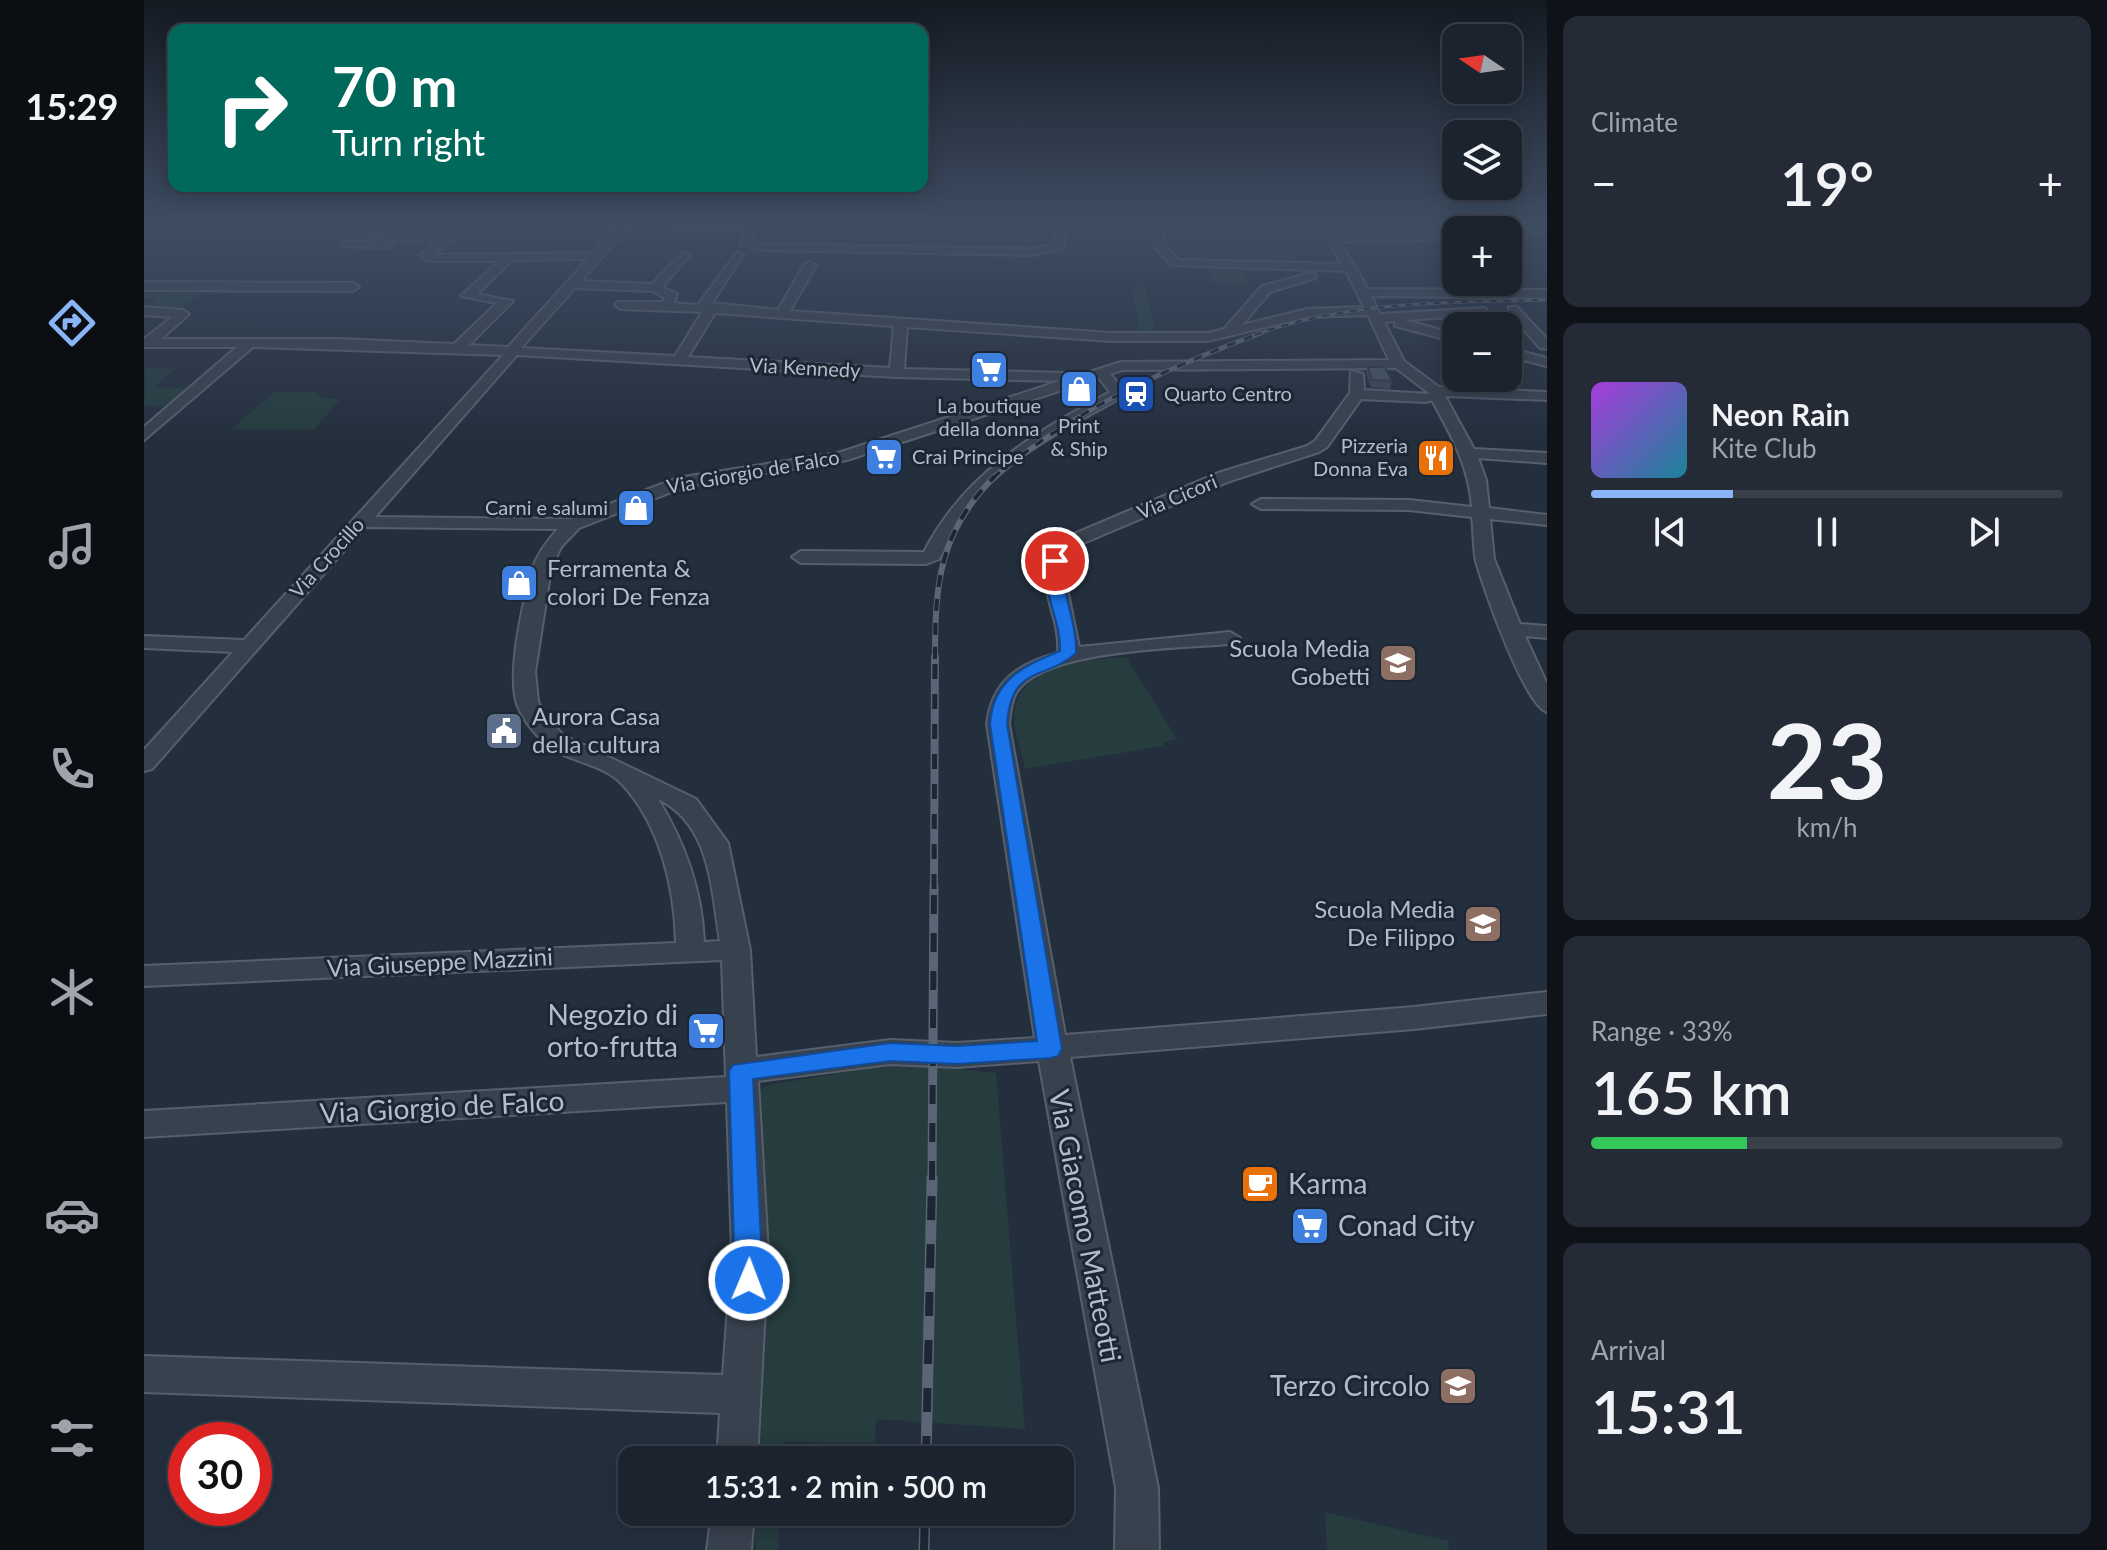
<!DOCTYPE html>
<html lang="en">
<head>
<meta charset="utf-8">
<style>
	:root { --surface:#1b232e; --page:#242b36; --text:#f1f3f6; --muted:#a0a4aa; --line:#39404a; --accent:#8ab4f8 }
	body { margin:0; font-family:Lato,sans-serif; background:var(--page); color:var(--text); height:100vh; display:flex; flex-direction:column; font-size:30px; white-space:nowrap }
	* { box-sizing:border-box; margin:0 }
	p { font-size:26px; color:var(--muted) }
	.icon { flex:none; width:44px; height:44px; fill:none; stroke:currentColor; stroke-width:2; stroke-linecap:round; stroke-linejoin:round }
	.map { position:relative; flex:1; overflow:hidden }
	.side { display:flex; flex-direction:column; gap:16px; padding:16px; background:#0f1319; width:560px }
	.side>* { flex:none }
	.top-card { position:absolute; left:24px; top:24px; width:760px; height:168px; border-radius:16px; box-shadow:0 4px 20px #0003,0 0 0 2px var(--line); background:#00695c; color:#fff; overflow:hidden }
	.needle { width:52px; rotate:283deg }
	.controls { position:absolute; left:1298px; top:24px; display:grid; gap:16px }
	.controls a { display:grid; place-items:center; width:80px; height:80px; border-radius:16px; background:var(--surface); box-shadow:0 4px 20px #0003,0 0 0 2px var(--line); font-size:40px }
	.speed { position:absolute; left:24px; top:1422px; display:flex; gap:16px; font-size:40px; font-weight:700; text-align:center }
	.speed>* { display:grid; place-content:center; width:104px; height:104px; border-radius:50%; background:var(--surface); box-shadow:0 4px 20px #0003,0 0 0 2px var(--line); line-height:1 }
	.speed .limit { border:12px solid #d22; background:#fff; color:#111 }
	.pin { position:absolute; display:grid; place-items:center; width:68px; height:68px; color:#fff; margin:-34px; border:4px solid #fff; border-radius:50%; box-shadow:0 2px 8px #0007 }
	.me { position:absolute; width:88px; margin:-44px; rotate:1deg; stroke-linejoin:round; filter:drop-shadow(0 0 6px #0008) }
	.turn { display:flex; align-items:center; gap:28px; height:168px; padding:0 32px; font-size:36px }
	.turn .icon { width:104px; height:104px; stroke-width:2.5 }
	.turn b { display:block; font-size:56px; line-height:68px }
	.big { font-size:60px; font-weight:600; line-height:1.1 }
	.side .card { flex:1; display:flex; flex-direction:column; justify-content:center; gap:12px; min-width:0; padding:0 28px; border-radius:16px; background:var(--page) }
	.side .dial { align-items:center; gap:0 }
	.dial b { font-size:104px; line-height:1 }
	.song { display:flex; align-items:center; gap:24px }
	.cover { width:96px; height:96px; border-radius:12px; background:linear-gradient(135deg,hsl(280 70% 55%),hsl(190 70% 35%)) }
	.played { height:8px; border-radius:4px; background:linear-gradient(90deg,var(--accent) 30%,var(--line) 30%) }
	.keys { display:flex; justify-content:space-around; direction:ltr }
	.heat { display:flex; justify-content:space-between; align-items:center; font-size:44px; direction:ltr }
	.charge { height:12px; border-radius:6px; background:linear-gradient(90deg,#34c759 33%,var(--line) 0) }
	.trip { position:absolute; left:474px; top:1446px; width:456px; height:80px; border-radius:16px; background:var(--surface); box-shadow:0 4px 20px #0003,0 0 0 2px var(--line); font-weight:600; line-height:80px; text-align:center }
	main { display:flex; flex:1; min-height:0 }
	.tabs { display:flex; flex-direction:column; width:144px; justify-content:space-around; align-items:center; background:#0b0e12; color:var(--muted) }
	.tabs .icon { width:56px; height:56px }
	.tabs .on { color:var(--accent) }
	.tabs b { font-size:36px; color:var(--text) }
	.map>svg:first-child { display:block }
	.green { fill:#263c3f }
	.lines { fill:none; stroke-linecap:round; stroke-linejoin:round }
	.minor-casing { stroke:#565f6c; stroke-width:4 }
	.minor { fill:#38414e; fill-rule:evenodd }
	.rail-far5-casing { stroke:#5a6575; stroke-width:3 }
	.rail-far4-casing { stroke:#5a6575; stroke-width:5 }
	.rail-far3-casing { stroke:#5a6575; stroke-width:6 }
	.rail-far2-casing { stroke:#5a6575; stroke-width:8 }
	.rail-far1-casing { stroke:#5a6575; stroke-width:9 }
	.rail-casing { stroke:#5a6575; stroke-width:11 }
	.rail-far5 { stroke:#1d2633; stroke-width:2; stroke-dasharray:7; stroke-linecap:butt }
	.rail-far4 { stroke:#1d2633; stroke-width:3; stroke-dasharray:9; stroke-linecap:butt }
	.rail-far3 { stroke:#1d2633; stroke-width:4; stroke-dasharray:12; stroke-linecap:butt }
	.rail-far2 { stroke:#1d2633; stroke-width:5; stroke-dasharray:15; stroke-linecap:butt }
	.rail-far1 { stroke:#1d2633; stroke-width:6; stroke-dasharray:19; stroke-linecap:butt }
	.rail { stroke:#1d2633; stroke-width:8; stroke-dasharray:24; stroke-linecap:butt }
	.wall { fill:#3b4654 }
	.building { fill:#455162; stroke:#303945; stroke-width:2 }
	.route { fill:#1a73e8; stroke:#114b97; stroke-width:2 }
	.labels { text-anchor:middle; stroke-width:6; stroke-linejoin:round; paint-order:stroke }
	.far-street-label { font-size:20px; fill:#b4bcc9; stroke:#1d2633 }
	.far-poi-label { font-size:20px; fill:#b4bcc9; stroke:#1d2633; text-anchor:start }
	.poi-label { font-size:24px; fill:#b4bcc9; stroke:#1d2633; text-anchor:start }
	.street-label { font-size:24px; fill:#b4bcc9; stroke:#1d2633 }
	.near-poi-label { font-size:28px; fill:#b4bcc9; stroke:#1d2633; text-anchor:end }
	.near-street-label { font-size:28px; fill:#b4bcc9; stroke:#1d2633 }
</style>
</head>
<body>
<main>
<nav class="tabs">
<b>15:29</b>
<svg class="icon on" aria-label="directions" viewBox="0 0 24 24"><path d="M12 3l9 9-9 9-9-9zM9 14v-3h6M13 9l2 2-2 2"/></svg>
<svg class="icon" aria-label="music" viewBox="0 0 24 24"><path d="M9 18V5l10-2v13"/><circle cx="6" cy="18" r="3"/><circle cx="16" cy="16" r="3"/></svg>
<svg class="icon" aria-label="phone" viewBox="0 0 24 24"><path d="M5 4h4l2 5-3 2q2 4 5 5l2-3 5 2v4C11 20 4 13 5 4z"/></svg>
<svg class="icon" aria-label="climate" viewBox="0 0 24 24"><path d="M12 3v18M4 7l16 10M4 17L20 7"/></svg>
<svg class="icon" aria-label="car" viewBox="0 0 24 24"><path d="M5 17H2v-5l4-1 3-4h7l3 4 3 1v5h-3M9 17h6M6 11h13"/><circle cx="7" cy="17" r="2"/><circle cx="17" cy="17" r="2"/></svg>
<svg class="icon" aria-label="filters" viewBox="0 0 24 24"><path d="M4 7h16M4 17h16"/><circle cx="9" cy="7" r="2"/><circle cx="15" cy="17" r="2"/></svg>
</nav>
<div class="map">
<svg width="1403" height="1550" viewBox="0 0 1403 1550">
	<rect width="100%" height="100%" fill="#242f3e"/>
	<!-- green -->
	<g class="green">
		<path d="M1071,266L1198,270L1202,273L1098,267L1102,284L1068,282L1066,269Z"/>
		<path d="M1000,284L1013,336L993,335L994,318L987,290Z"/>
		<path d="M0,287L63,288L37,309L0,310L13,298H0Z"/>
		<path d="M2,367L32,368L10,387L51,388L29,407L0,406Z"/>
		<path d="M132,391L171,392L179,398L196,399L170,430L87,429Z"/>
		<path d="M982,657L1033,739L1019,743L1020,746L881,769C878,753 869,731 870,714C875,665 944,659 982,657Z"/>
		<path d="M779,1065L852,1073L881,1429L732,1419L731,1443L641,1442L639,1460H614V1090L625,1085L739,1066Z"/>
		<path d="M612,1512H636L634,1550H611Z"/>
		<path d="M1181,1512L1304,1541L1305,1550H1183Z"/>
	</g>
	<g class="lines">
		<defs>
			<g id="minor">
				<path d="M354,222L605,225L610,228L607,241L618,244L889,249L911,244L912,222H922L920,248L889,255L618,250L597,245L599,231L483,229L437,281L508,284L540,252L546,255L518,287L533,294L530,303L554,305L593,252L599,255L568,303L634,310L660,265L666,262L672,265L646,311L967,333H1064L1080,329L1118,286L1167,273L1171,274V278L1126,292L1098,325L1163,309L1220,307L1202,271L1028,265L1011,248L1006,222H1016L1021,247L1035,260L1198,264L1174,222H1184L1192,236L1312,233V239L1196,242L1224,289L1403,290V298L1227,296L1236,314L1341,308L1343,311L1337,315L1260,320L1312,334V342L1251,326V321L1240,322L1260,361L1295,387L1403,392V400L1301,396L1330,449L1403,453V463L1334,458L1342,480L1345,508L1403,515V525L1346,519L1350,559L1376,624L1403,626V638L1381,636L1403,684V712C1381,706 1339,587 1332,561C1329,547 1330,531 1328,517L1265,510L1117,509L1108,504L1117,499L1265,500L1328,507C1325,466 1307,435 1288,400L1282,402L1217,399L1183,447L1175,452L1086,481L930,547L919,569L935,647L1086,632L1096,638L1086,644C1038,648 898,649 872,693C867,702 866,714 865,724L921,1035L1270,1007L1403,992V1014L1270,1029L926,1057L1014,1488L1015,1550H971L972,1488L895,1061L813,1067L746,1064L614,1081L624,1252L613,1460H573L576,1413L0,1392V1356L579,1375L588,1252L583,1102L0,1137V1111L582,1077L578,960L0,986V966L532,943C531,889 516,823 477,783C458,763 422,762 401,743C390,733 378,718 373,704C363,672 379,603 388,570C393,554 403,541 414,529L221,527L8,769L0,771V750L89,652L0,648V636L100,640L359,355L109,347L0,440V427L93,347H0V339L28,317L0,315V307L39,310L45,314L17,339H195L310,344L353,303L317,296L356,261H284L275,255L294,242L227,239L223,234L309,237V241L289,255L450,253L473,228L359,225ZM444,259L364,347L325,345L369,301L333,294L368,260ZM431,288L509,291L521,298L518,302H473L471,305L477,309L558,312L531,356L377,348ZM571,313L750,326L746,368L544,357ZM1224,315L1245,360L977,362L930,377L923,373L760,369L763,327L967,341H1064L1163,317ZM373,355L753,377L916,381L694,453L533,478L427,519L231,517ZM1252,368L1286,394L1220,390L1219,374L1207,371L1206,393L1171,441L1163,446L1074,473L918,539C882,582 917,606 914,653C874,664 848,681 843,724L891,1038L813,1043L746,1040L612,1057L606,950L584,843L552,799L419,735L399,713L394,701L391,672L407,569L417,547L435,528L543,486L703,460L955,378L966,392C891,433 821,472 780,552L657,551L648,557L657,563L782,564L795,559C806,541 813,523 825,506C864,456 926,426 980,396L982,393L966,374L978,370ZM514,799C567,825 567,888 576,941L560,942C558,890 541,843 514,799Z"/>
				<path d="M1403,225V231L1364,234V230H1359Z"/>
				<path d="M200,241L245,242L250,245L245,248L196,246Z"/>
				<path d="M0,282L209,283L215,287L209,291L0,290Z"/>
				<path d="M1365,307H1373L1403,339V349L1396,348L1365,313Z"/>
				<path d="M1364,348L1403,358V366L1364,356Z"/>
				<path d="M568,1512H610L607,1550H563Z"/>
			</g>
		</defs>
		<!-- minor casing -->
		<use href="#minor" class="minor-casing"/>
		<!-- minor -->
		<use href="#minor" class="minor"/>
		<defs>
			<path id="rail-far5" d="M1111,335C1204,301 1306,302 1403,300"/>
			<path id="rail-far4" d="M849,478C926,412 1022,368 1117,333"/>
			<path id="rail-far3" d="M791,659C791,583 795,532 851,476"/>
			<path id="rail-far2" d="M790,889L791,657"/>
			<path id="rail-far1" d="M788,1180L790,887"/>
			<g id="rail">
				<path d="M782,1460L788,1178"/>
				<path d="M780,1550L781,1512"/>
			</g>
		</defs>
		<!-- rail-far5 casing -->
		<use href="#rail-far5" class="rail-far5-casing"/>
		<!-- rail-far4 casing -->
		<use href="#rail-far4" class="rail-far4-casing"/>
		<!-- rail-far3 casing -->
		<use href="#rail-far3" class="rail-far3-casing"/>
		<!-- rail-far2 casing -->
		<use href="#rail-far2" class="rail-far2-casing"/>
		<!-- rail-far1 casing -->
		<use href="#rail-far1" class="rail-far1-casing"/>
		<!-- rail casing -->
		<use href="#rail" class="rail-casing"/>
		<!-- rail-far5 -->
		<use href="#rail-far5" class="rail-far5"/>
		<!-- rail-far4 -->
		<use href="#rail-far4" class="rail-far4"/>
		<!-- rail-far3 -->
		<use href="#rail-far3" class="rail-far3"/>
		<!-- rail-far2 -->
		<use href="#rail-far2" class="rail-far2"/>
		<!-- rail-far1 -->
		<use href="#rail-far1" class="rail-far1"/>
		<!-- rail -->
		<use href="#rail" class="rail"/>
	</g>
	<!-- wall -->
	<path class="wall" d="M1224,367L1248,381L1246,389L1227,387L1222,374Z"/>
	<!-- building -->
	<path class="building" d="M1224,367H1241L1248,381L1228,380Z"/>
	<!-- sky -->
	<linearGradient id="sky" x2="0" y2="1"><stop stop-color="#141a22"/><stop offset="0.51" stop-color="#3f4d63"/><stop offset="1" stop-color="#3f4d63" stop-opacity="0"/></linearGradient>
	<rect width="1403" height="439" fill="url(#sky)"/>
	<!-- route -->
	<path class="route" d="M906,558L918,561C917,593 933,622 932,653C901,681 867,664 863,724L918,1049L914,1056L906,1058L813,1064L746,1061L609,1079L619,1280L615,1289L605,1293L595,1289L591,1280L585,1071L589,1065L746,1043L813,1046L893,1041L846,724C849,680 879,666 916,651C918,619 894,589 906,558Z"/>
	<!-- icons -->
	<defs>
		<symbol id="supermarket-square" viewBox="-11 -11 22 22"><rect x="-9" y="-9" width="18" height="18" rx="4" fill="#3f7fe0" stroke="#1d2633"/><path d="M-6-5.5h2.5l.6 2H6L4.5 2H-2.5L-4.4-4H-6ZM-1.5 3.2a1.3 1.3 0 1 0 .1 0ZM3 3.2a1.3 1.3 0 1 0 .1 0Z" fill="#fff"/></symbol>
		<symbol id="shop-square" viewBox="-11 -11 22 22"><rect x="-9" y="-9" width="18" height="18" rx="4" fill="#3f7fe0" stroke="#1d2633"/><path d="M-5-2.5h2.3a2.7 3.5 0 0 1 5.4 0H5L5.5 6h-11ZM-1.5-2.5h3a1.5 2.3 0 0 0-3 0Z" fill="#fff"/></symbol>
		<symbol id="station-square" viewBox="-11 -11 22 22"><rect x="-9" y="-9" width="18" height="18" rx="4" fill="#1a4fb4" stroke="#1d2633"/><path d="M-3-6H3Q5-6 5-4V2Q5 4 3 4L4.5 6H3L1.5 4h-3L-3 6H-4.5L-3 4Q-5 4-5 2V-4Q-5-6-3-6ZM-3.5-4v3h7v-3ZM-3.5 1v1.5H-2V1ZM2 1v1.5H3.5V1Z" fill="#fff"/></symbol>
		<symbol id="restaurant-square" viewBox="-11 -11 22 22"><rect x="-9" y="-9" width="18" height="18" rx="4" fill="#e8710a" stroke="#1d2633"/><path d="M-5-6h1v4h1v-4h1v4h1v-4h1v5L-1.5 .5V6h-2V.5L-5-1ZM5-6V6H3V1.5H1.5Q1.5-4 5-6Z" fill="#fff"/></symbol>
		<symbol id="school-square" viewBox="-11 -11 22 22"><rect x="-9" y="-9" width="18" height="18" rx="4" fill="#8d6e63" stroke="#1d2633"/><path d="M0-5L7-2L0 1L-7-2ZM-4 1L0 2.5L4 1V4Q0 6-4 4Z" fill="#fff"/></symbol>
		<symbol id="civic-square" viewBox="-11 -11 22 22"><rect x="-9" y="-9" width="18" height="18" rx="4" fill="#5c6f8a" stroke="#1d2633"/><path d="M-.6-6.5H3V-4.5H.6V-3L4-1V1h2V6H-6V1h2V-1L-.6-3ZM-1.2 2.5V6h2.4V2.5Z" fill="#fff"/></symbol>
		<symbol id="cafe-square" viewBox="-11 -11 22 22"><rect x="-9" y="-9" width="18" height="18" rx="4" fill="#e8710a" stroke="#1d2633"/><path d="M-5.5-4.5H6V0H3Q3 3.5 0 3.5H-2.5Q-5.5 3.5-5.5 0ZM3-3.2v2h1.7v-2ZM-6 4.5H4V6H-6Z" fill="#fff"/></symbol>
	</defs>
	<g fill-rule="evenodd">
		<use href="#supermarket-square" x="823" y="348" width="44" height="44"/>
		<use href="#shop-square" x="913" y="367" width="44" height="44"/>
		<use href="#station-square" x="970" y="372" width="44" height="44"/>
		<use href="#supermarket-square" x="718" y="435" width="44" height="44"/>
		<use href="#restaurant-square" x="1270" y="436" width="44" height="44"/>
		<use href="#shop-square" x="470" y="486" width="44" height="44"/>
		<use href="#shop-square" x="353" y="561" width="44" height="44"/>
		<use href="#school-square" x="1232" y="641" width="44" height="44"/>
		<use href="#civic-square" x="338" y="709" width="44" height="44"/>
		<use href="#school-square" x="1317" y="902" width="44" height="44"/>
		<use href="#supermarket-square" x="540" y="1009" width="44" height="44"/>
		<use href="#cafe-square" x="1094" y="1162" width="44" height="44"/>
		<use href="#supermarket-square" x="1144" y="1204" width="44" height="44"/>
		<use href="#school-square" x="1292" y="1364" width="44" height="44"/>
	</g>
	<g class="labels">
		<!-- far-street labels -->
		<g class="far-street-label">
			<text transform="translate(661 368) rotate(3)" y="7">Via Kennedy</text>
			<text transform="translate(609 472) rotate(-10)" y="7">Via Giorgio de Falco</text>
			<text transform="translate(1033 497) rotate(-23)" y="7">Via Cicori</text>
			<text transform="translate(183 558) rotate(-48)" y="7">Via Crocillo</text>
		</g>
		<!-- far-poi labels -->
		<g class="far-poi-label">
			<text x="1020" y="401">Quarto Centro</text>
			<text x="845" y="413" text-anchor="middle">La boutique<tspan x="845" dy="23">della donna</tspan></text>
			<text x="935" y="433" text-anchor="middle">Print<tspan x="935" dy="23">&amp; Ship</tspan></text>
			<text x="1264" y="453" text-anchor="end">Pizzeria<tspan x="1264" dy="23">Donna Eva</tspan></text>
			<text x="768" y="464">Crai Principe</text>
			<text x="464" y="515" text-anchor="end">Carni e salumi</text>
		</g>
		<!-- poi labels -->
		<g class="poi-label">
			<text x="403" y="577">Ferramenta &amp;<tspan x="403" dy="28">colori De Fenza</tspan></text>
			<text x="1226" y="657" text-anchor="end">Scuola Media<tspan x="1226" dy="28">Gobetti</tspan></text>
			<text x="388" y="725">Aurora Casa<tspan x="388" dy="28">della cultura</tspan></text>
			<text x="1311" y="918" text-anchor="end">Scuola Media<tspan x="1311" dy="28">De Filippo</tspan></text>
		</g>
		<!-- street labels -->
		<g class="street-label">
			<text transform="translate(296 963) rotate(-3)" y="8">Via Giuseppe Mazzini</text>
		</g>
		<!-- near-poi labels -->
		<g class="near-poi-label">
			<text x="534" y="1025">Negozio di<tspan x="534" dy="32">orto-frutta</tspan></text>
			<text x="1144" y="1194" text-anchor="start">Karma</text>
			<text x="1194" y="1236" text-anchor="start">Conad City</text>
			<text x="1286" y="1396">Terzo Circolo</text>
		</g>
		<!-- near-street labels -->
		<g class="near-street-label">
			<text transform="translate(298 1107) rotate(-3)" y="10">Via Giorgio de Falco</text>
			<text transform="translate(941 1226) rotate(79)" y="10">Via Giacomo Matteotti</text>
		</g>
	</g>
</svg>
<div class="controls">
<a><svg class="needle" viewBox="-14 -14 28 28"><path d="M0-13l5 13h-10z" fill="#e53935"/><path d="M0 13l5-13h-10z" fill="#a0a4aa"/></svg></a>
<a><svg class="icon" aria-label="layers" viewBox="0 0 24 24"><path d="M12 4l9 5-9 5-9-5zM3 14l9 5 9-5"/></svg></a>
<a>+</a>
<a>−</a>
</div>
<div class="speed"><div class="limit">30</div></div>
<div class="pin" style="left:911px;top:561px;background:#d93025"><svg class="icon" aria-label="arrive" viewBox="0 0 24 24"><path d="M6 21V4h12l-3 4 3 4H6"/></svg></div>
<svg class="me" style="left:605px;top:1280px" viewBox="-20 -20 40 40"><circle r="17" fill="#1a73e8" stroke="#fff" stroke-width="3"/><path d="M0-11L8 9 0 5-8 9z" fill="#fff"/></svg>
<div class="trip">15:31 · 2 min · 500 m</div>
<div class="top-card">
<div class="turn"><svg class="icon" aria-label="right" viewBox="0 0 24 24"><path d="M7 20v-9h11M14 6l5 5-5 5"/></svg><div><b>70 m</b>Turn right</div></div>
</div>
</div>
<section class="side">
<div class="card"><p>Climate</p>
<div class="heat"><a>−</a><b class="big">19°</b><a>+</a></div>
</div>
<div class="card">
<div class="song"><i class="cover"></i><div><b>Neon Rain</b><p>Kite Club</p></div></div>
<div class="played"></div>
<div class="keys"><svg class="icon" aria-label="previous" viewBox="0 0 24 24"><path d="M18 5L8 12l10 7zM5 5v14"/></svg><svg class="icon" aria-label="pause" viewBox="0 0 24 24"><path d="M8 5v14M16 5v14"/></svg><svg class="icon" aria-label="next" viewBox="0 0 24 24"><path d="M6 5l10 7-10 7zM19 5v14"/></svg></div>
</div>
<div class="card dial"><b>23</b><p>km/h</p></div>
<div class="card"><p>Range · 33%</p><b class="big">165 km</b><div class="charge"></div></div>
<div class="card"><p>Arrival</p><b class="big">15:31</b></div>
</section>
</main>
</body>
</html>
